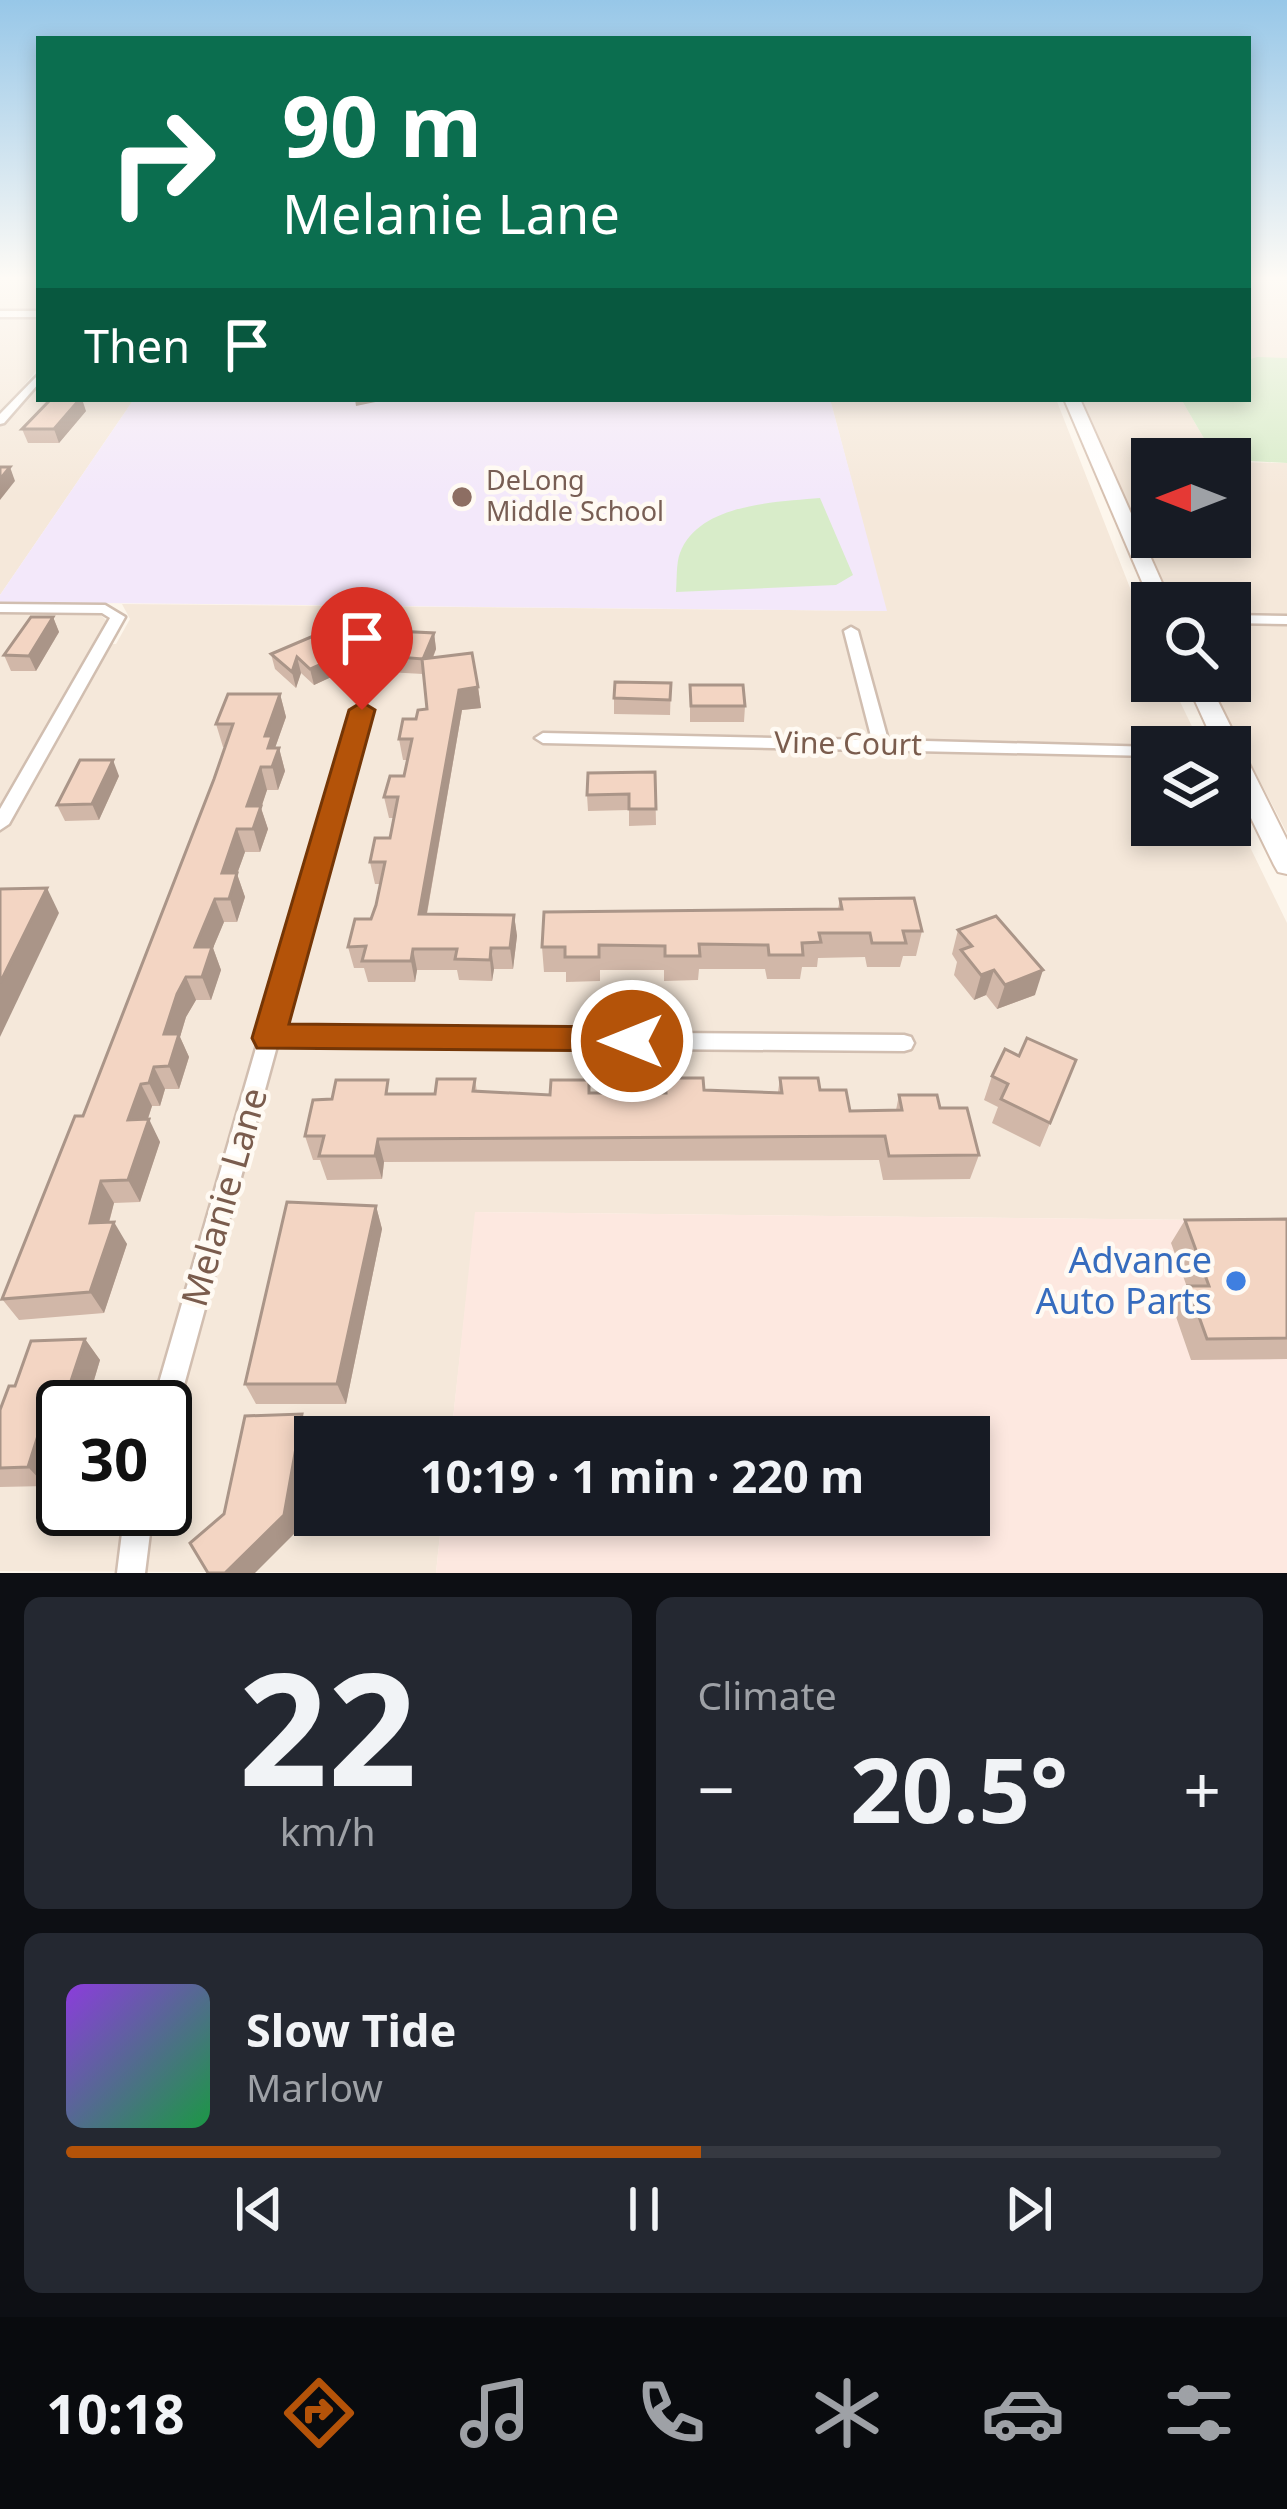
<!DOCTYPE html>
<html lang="en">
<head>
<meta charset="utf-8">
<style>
	:root { --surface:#171b24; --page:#242831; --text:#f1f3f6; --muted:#9ea1a6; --line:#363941; --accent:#b45309 }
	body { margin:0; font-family:"Noto Sans",sans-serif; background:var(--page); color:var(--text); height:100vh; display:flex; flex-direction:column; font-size:45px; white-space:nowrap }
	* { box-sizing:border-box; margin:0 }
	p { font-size:39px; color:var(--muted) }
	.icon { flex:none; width:66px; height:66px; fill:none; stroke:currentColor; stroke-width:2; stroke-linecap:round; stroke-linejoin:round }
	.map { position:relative; height:1573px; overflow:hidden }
	.sheet { display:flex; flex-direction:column; gap:24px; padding:24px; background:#0d0f14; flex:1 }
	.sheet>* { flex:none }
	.hud { position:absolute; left:36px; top:36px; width:1215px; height:366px; border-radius:0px; box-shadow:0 6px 18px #0003; background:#0b6e4f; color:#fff; overflow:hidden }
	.needle { width:78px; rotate:270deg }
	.buttons { position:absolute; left:1131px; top:438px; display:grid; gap:24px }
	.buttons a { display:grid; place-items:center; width:120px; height:120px; border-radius:0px; background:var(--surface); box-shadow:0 6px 18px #0003; font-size:60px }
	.speed { position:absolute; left:36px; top:1380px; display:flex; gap:24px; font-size:60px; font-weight:700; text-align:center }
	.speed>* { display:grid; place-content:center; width:156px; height:156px; border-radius:50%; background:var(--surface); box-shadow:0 6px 18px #0003; line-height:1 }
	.speed .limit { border:6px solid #111; border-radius:18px; background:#fff; color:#111 }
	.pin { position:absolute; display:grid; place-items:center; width:102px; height:102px; color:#fff; margin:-123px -51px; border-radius:50% 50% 50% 0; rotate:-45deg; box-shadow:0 0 12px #0007 }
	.pin .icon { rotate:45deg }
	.me { position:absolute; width:132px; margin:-66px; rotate:270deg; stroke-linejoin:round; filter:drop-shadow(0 0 9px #0008) }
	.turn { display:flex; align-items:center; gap:42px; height:252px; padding:0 48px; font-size:54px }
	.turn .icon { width:156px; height:156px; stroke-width:2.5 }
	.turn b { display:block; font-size:84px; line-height:102px }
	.then { display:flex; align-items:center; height:114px; padding:0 48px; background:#0003; gap:24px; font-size:45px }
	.big { font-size:90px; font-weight:700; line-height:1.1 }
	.sheet .card { flex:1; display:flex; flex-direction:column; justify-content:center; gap:18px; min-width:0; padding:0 42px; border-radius:18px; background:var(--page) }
	.sheet .dial { align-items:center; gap:0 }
	.dial b { font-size:156px; line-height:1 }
	.song { display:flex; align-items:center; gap:36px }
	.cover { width:144px; height:144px; border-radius:18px; background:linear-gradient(135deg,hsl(270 70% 55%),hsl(140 70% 35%)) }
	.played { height:12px; border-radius:6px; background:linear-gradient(90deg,var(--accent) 55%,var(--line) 55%) }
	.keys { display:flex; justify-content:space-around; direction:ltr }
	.heat { display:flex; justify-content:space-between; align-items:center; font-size:66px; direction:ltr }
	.sheet .tiles { flex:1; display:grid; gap:24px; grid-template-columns:1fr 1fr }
	.card:last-child { grid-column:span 2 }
	.trip { position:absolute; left:294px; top:1416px; width:696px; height:120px; border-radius:0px; background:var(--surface); box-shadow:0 6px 18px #0003; font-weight:700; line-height:120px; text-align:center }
	.tabs { display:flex; height:192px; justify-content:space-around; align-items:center; background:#090b0e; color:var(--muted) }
	.tabs .icon { width:84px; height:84px }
	.tabs .on { color:var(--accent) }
	.tabs b { font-size:54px; color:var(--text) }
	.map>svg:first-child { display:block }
	.residential { fill:#f5e8da; fill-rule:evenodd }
	.commercial { fill:#fde8e0 }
	.education { fill:#f3e8fa }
	.green { fill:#d8ecc9 }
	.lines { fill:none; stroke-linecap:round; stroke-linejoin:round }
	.street-casing { stroke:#d1beb0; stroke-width:5 }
	.secondary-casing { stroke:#d6c0b0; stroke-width:4 }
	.street { fill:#fff; fill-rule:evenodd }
	.secondary { fill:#fff; fill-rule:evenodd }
	.wall { fill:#d1b7a8 }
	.shaded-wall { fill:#aa9588 }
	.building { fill:#f3d5c3; stroke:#aa9588; stroke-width:3 }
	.route { fill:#b45309; stroke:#753606; stroke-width:3 }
	.education-dot { fill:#8d6e63; stroke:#fffaf3; stroke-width:4.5 }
	.shop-dot { fill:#3f7fe0; stroke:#fffaf3; stroke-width:4.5 }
	.labels { text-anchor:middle; stroke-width:9; stroke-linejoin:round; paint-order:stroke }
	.far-education-label { font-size:27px; fill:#785e54; stroke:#fffaf3; text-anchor:start }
	.street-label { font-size:30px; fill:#7a5c4d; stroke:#fffaf3 }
	.near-street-label { font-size:36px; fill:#7a5c4d; stroke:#fffaf3 }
	.near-shop-label { font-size:36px; fill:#366cbe; stroke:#fffaf3; text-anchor:end }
</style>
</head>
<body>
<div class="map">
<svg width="1287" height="1573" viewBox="0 0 1287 1573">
	<rect width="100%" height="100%" fill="#fdf6ec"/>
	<!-- residential -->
	<g class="residential">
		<path d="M0,277H39V367L21,389H39V399H134L0,595Z"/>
		<path d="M1248,277H1287V358L1248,360Z"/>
		<path d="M830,399H1056L1152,644V681H1170L1202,747H1152V825H1230V806L1287,923V1221L476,1212L451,1437H315V1515H442L436,1573L0,1571V613L101,615L106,620L95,643L116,644L130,619L122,604L886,611ZM63,1407H165V1509H63Z"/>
		<path d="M1082,399H1181L1216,459H1152V537H1230V462L1287,463V833L1208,681H1230V603H1170Z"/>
	</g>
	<!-- commercial -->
	<path class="commercial" d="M475,1212L1287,1221V1573H436L442,1515H969V1437H451Z"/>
	<!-- education -->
	<path class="education" d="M134,399H830L887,611L0,602V595Z"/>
	<!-- green -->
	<g class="green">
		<path d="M1257,357L1287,358V463L1216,459L1181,399H1248V360Z"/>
		<path d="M820,498L853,575L836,585L676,592C677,581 676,563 680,553C699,503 777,502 820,498Z"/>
	</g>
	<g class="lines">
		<defs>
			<g id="street">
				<rect x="0" y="311" width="39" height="6"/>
				<path d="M39,374V383L4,423L0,424V414Z"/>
				<path d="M0,604L105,605L125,617L9,824L0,830V809L110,618L102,613L0,612Z"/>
				<path d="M1230,615L1287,616V624L1230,623Z"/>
				<path d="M851,627L858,631L888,740L1156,747H1152V756L543,743L535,738L543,733L872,740L844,631Z"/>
				<path d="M362,705L370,710L282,1030L904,1035L911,1037L914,1043L911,1049L904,1051L277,1046L178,1407L174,1416L165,1420V1407H152L354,710Z"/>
				<path d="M125,1509H153L145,1573H117Z"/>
			</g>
			<g id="secondary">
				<path d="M1064,399H1080L1171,603H1151Z"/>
				<path d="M1186,681H1208L1287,840V874L1278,872L1274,865L1230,775V747H1216Z"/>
			</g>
		</defs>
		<!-- street casing -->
		<use href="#street" class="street-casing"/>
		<!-- secondary casing -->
		<use href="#secondary" class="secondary-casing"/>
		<!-- street -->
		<use href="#street" class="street"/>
		<!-- secondary -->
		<use href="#secondary" class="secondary"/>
	</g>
	<!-- wall -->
	<g class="wall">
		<path d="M86,411L59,443H28L22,429Z"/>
		<path d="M53,617L59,632L36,671H11L4,655Z"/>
		<path d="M434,633L436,649L433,658L478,687L481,708L462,710L427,914L514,915L517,936L513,969H494L492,981L459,980L457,970H417L415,982H368L364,968H354L348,947L371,919L376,905L381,884H375L370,862L390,838L394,818H389L384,797L404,776L408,760H403L399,739L427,709L423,674L387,672L384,656Z"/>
		<path d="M271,654L353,667L314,685L301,673L296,688L275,669Z"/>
		<path d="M671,683L670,715L614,714V698Z"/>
		<path d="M690,685L745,706L744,722H690Z"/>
		<path d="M280,694L286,717L275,748H279L285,771L278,790H267L261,808L268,829L260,852H245L237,874L245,897L237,922H224L213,948L221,970L211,1000H196L186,1017L180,1037L189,1057L179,1089H165L160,1106H152L148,1119L160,1142L140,1202L114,1203L109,1223L127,1244L104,1313L19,1320L2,1299L83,1116L214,779L225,747H223L216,724Z"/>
		<path d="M655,772L656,825L629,826V810L588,811L587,795Z"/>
		<path d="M119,776L99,820L65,821L57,805Z"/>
		<path d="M840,899L922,931L916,956H903L900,967H867L865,957L818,958L817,967H802L800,979H767L765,969H699L698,980L664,981V970H600V981L566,982V972H544L542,947L838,909Z"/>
		<path d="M958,930L1035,995L997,1009L986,995L974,1000L954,975L957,962L952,954Z"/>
		<path d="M1019,1056L1076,1060L1040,1147L992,1123L998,1107L984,1100L992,1076Z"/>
		<path d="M780,1078L820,1090L850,1111L896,1110L899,1095L940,1108L979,1155L970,1179L883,1180L879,1160L384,1162L382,1179L327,1180L320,1160H313L305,1136L332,1099L392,1094H435L475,1079L477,1092L550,1095L704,1090L778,1092Z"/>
		<path d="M376,1206L382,1229L346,1404H256L245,1384Z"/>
		<path d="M1287,1219V1359L1191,1360L1173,1308L1187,1287L1171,1243L1185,1220Z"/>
		<path d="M85,1339L100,1360L86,1407H63V1443H60L46,1486L0,1487V1410L15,1386Z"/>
	</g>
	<!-- shaded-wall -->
	<g class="shaded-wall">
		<path d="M80,399H82L86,411L59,443L54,429Z"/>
		<path d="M355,399H390L356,406Z"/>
		<path d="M10,467L15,481L0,500V479Z"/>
		<path d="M53,617L59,632L36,671L29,656Z"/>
		<path d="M434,633L436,649L426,674L423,659Z"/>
		<path d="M350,651L353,667L314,685L310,669Z"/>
		<path d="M297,657L301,673L296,688L292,672Z"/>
		<path d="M478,687L481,708L462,710L423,935L419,914L459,690Z"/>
		<path d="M280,694L286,717L275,748H279L285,771L278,790L265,736Z"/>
		<path d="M113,760L119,776L99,820L92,804Z"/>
		<path d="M261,767L267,790L261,808L268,829L260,852L247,806Z"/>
		<path d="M237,829L245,852L237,874L245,897L237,922L222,873Z"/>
		<path d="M47,888L59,913L0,1037V983Z"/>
		<path d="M215,899L224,922L213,948L221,970L211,1000L202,977L195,947Z"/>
		<path d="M514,915L517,936L513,969L510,948Z"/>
		<path d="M491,948L494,969L492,981L490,960Z"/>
		<path d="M413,949L417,970L415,982L411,961Z"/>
		<path d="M994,970L986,995L974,1000L981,975Z"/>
		<path d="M1043,970L1035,995L997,1009L1005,985Z"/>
		<path d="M186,977L196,1000L186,1017L180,1037L189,1057L179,1089L169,1066L164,1034L177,994Z"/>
		<path d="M154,1067L165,1089L160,1106L149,1083Z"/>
		<path d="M141,1084L152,1106L140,1142L128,1120Z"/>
		<path d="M149,1119L160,1142L140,1202L128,1180Z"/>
		<path d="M378,1139L384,1162L382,1179L375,1156Z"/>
		<path d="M101,1181L114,1203L103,1244L90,1223Z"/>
		<path d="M376,1206L382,1229L346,1404L337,1384Z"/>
		<path d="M114,1222L127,1244L104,1313L90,1292Z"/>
		<path d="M85,1339L100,1360L86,1407H63V1429L57,1423Z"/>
		<path d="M302,1414L312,1434L295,1533L255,1573H225Z"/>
		<path d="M42,1423L60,1443L46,1486L28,1467Z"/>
	</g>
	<!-- building -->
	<g class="building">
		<path d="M51,399H80L54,429H22Z"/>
		<path d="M0,467H10L0,479Z"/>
		<path d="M31,617H53L29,656L4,655Z"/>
		<path d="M325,631L350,651L310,669L297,657L292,672L271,654Z"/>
		<path d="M395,631L434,633L423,659L384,656Z"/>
		<path d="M472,653L478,687L459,690L419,914L514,915L510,948H491L490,960L455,959L457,949H413L411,961H362L366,946L348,947L355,919H371L376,905L385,862H370L375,838H390L398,797H384L390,776H404L412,739H399L403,719H416L418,710L427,709L422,659Z"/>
		<path d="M615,682L671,683L670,700L614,698Z"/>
		<path d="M690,685H743L745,706H691Z"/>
		<path d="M228,694H280L265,736H272L268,748H279L272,767H261L247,806H261L253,829H237L222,873H237L229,899H215L195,947H212L202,977H186L177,994L164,1034H179L169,1066L154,1067L149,1083L141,1084L128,1120L149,1119L128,1180L101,1181L90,1223L114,1222L90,1292L2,1299L75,1116H83L214,779L233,724H216Z"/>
		<path d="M80,760H113L92,804L57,805Z"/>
		<path d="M655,772L656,809H629V794L587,795L588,773Z"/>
		<path d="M47,888L0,983V889Z"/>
		<path d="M914,898L922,931H903L906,943H872L870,933H819L821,942L802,943L803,955H769L768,945L699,944L700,956H665V946L599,945V957H565V947H542L544,912L842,909L840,899Z"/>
		<path d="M996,916L1043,970L1005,985L994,970L981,975L961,950L972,946L958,930Z"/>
		<path d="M1027,1038L1076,1060L1050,1123L1001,1099L1008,1084L992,1076L1005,1049L1019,1056Z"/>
		<path d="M665,1078H703L704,1090L782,1093L780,1078H818L820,1090H846L850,1111L902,1110L899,1095H937L940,1108H967L979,1155L889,1156L885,1136L378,1139L375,1156H319L324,1136H305L313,1100L332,1099L336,1080H388L386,1094H435L437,1079H475L473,1091L550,1095L551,1080H589V1093H666Z"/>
		<path d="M287,1202L376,1206L337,1384H245Z"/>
		<path d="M1287,1219V1338L1207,1339L1188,1286H1209L1185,1220Z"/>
		<path d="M85,1339L57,1423H42L28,1467L0,1468V1410L9,1386H15L31,1341Z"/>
		<path d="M302,1414L284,1515L225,1573H208L190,1543L224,1514L245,1416Z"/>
	</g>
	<!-- sky -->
	<linearGradient id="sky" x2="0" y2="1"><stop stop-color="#97c7e8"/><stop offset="0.56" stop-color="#fefbf6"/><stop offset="1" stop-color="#fefbf6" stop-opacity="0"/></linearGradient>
	<rect width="1287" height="497" fill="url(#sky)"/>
	<!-- route -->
	<path class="route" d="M362,702L375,710L289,1024L632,1027L644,1031L649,1041L644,1051L257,1048L252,1038L349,710Z"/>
	<!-- markers -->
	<circle class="education-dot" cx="462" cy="497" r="12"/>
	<circle class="shop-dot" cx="1236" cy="1281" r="12"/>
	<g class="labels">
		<!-- far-education labels -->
		<g class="far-education-label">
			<text x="486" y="490">DeLong<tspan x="486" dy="31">Middle School</tspan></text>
		</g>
		<!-- street labels -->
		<g class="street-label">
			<text transform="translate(848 744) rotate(1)" y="10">Vine Court</text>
		</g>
		<!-- near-street labels -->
		<g class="near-street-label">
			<text transform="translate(224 1197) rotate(-74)" y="13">Melanie Lane</text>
		</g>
		<!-- near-shop labels -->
		<g class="near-shop-label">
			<text x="1212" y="1273">Advance<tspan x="1212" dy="41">Auto Parts</tspan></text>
		</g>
	</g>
</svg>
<div class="buttons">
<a><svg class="needle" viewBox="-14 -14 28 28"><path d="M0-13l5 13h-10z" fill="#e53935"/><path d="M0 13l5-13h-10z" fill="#9ea1a6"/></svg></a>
<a><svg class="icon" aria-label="search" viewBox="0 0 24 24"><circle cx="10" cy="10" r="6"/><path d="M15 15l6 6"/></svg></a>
<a><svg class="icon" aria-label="layers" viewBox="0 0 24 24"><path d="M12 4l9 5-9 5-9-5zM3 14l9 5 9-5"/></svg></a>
</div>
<div class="speed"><div class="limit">30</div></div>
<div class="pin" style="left:362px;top:710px;background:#d93025"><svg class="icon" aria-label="arrive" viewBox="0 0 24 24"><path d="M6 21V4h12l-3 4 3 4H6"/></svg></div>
<svg class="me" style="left:632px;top:1041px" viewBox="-20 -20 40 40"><circle r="17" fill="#b45309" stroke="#fff" stroke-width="3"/><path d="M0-11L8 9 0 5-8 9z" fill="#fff"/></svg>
<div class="trip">10:19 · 1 min · 220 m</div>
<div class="hud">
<div class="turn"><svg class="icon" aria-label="right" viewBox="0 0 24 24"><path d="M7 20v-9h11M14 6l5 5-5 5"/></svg><div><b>90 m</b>Melanie Lane</div></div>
<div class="then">Then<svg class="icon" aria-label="arrive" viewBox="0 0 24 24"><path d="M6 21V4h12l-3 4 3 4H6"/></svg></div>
</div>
</div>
<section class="sheet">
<div class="tiles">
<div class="card dial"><b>22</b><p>km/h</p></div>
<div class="card"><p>Climate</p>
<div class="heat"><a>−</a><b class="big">20.5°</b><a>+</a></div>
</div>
<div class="card">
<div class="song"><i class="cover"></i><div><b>Slow Tide</b><p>Marlow</p></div></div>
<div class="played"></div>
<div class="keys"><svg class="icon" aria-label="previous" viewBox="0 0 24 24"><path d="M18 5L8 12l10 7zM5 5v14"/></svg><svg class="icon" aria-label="pause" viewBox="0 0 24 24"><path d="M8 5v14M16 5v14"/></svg><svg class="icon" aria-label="next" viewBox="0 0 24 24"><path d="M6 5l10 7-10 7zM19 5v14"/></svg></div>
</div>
</div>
</section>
<nav class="tabs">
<b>10:18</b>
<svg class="icon on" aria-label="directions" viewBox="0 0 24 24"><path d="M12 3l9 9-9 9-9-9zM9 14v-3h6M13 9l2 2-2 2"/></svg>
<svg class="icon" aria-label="music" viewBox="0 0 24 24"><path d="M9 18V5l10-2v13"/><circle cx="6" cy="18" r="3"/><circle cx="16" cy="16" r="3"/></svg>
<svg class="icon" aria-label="phone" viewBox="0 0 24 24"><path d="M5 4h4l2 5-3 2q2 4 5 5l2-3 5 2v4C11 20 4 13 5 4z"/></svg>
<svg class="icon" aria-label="climate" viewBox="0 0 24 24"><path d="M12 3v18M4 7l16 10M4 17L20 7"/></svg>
<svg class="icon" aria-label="car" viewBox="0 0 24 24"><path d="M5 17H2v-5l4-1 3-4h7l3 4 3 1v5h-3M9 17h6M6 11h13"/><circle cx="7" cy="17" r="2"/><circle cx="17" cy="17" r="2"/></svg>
<svg class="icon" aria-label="filters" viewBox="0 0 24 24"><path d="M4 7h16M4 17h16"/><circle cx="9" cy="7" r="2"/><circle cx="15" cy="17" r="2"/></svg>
</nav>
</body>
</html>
